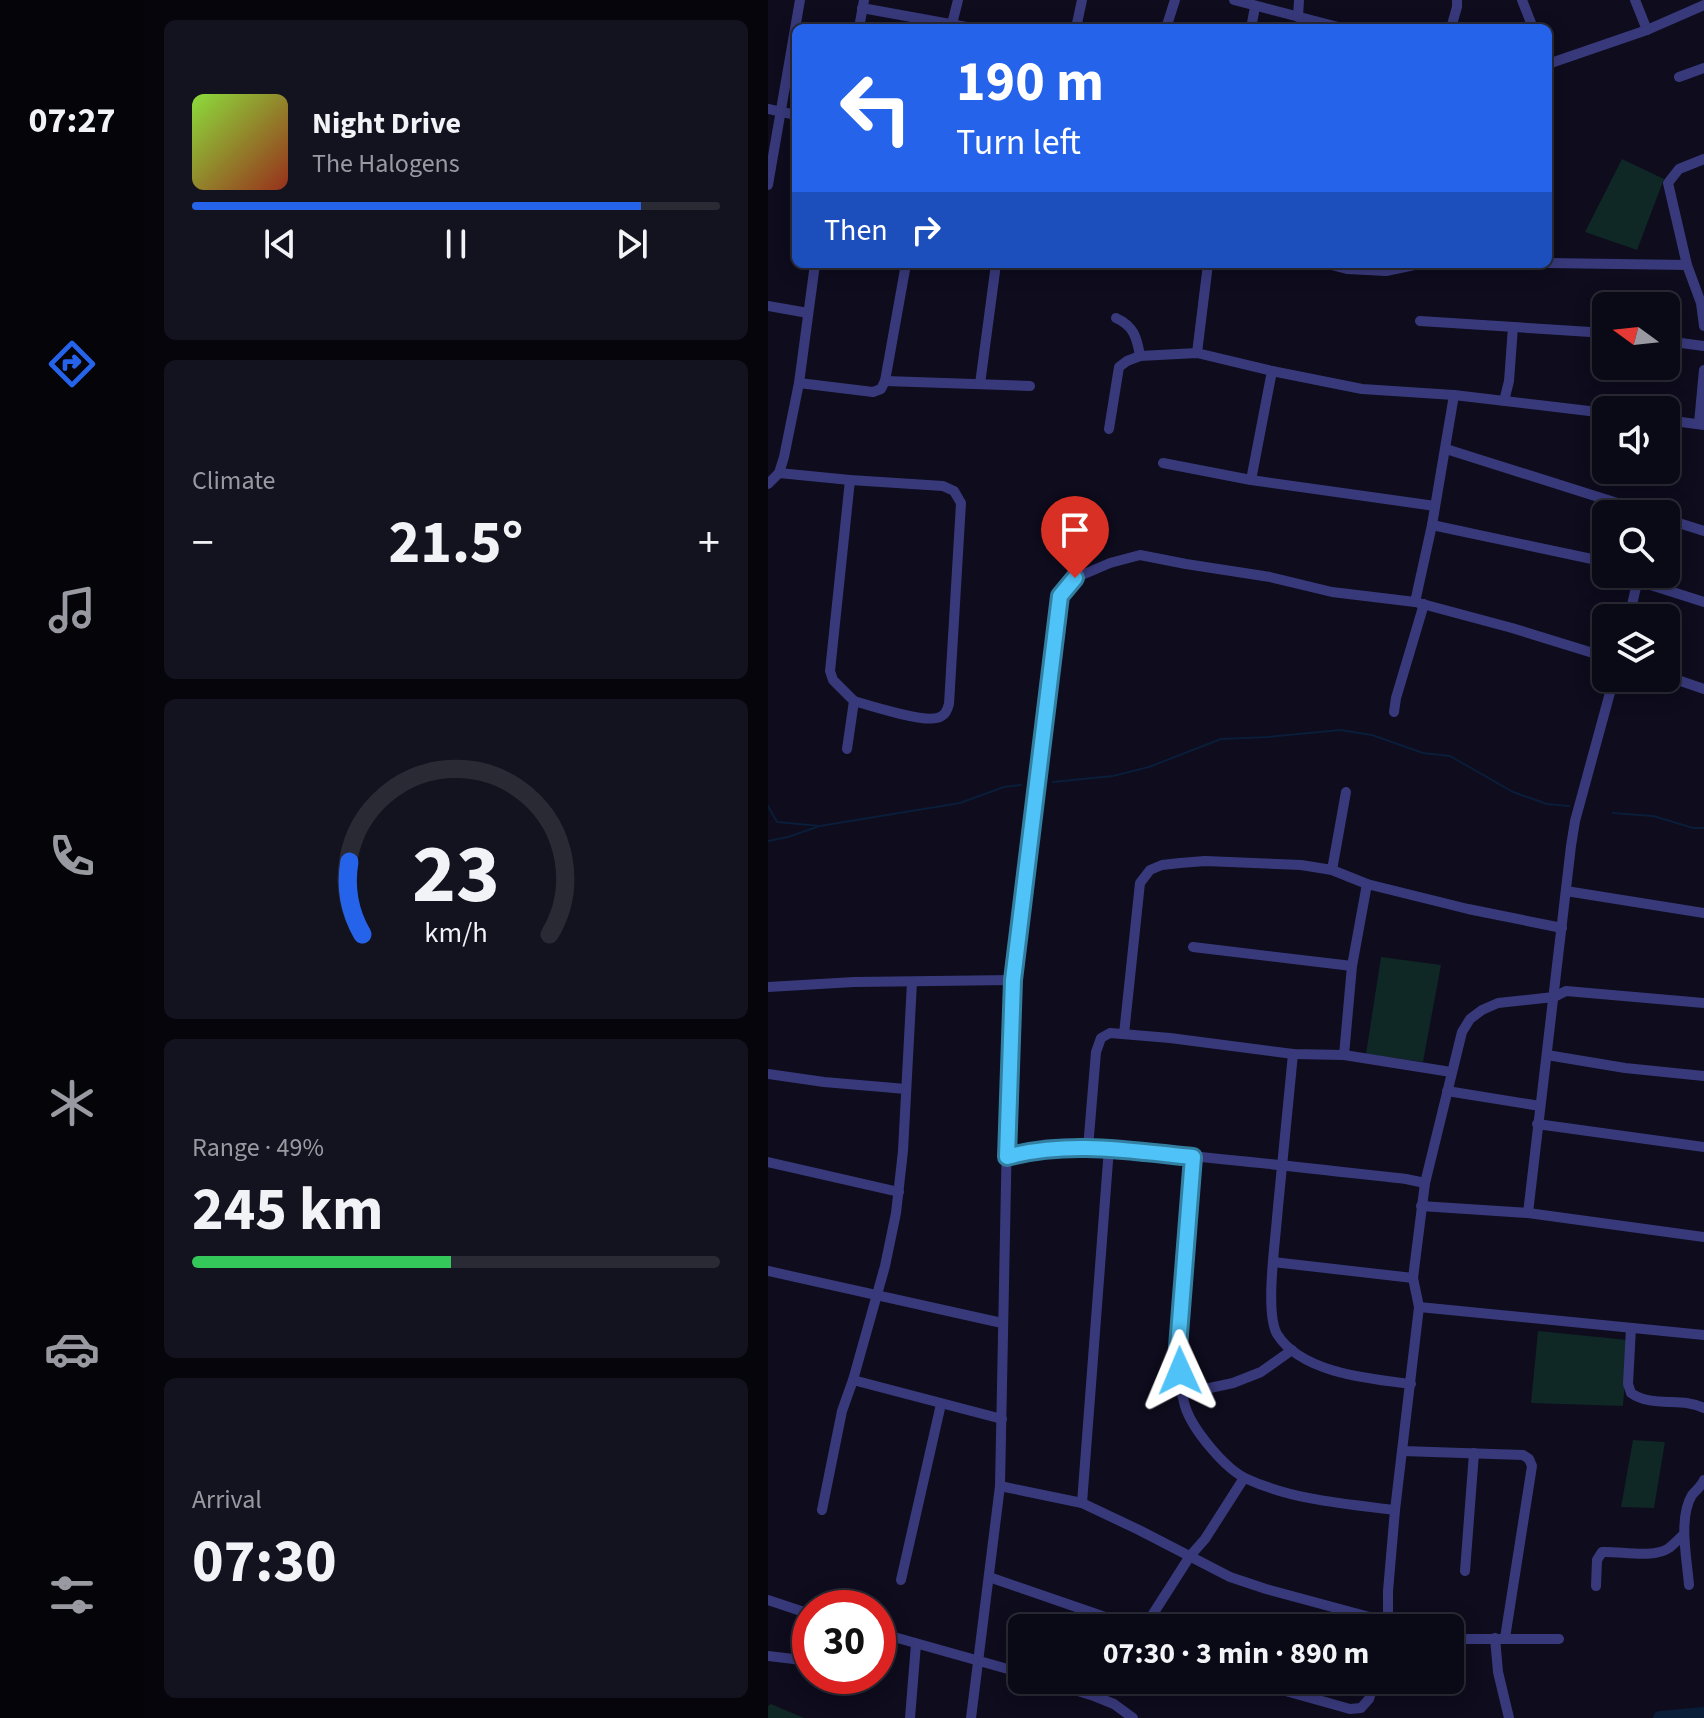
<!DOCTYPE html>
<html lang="en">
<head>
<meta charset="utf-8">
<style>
	:root { --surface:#0a0916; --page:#13121f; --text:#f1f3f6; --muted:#999aa1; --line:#2a2a35; --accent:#2563eb }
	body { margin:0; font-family:"Source Sans 3",sans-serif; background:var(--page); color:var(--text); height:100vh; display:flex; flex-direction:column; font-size:30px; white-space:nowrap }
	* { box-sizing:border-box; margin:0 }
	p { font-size:26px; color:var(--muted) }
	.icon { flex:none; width:44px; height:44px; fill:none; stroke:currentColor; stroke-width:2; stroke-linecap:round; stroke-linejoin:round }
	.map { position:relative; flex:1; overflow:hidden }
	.panel { display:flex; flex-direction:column; gap:20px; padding:20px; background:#06050c; width:624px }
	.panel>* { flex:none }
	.guide { position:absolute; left:24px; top:24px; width:760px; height:244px; border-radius:12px; box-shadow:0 4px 20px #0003,0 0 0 2px var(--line); background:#2563eb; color:#fff; overflow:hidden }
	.needle { width:52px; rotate:285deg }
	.controls { position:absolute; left:824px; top:292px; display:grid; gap:16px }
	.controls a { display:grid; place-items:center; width:88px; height:88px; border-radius:12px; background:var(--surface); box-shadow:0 4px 20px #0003,0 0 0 2px var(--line); font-size:40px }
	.speed { position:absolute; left:24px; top:1590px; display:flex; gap:16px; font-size:40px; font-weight:700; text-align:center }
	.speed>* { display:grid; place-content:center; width:104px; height:104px; border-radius:50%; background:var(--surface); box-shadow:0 4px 20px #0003,0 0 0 2px var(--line); line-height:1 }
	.speed .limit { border:12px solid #d22; background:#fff; color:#111 }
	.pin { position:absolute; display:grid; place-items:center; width:68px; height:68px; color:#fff; margin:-82px -34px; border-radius:50% 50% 50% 0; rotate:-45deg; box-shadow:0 0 8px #0007 }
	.pin .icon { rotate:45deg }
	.me { position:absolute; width:88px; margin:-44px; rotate:359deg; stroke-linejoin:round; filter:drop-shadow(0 0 6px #0008) }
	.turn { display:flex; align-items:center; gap:28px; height:168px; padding:0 32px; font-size:36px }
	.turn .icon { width:104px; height:104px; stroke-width:2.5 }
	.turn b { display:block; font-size:56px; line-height:68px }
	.then { display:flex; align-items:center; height:76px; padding:0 32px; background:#0003; gap:16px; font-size:30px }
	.big { font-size:60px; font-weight:700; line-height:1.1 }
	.panel .card { flex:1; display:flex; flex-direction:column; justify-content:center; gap:12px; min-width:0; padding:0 28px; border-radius:12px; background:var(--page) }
	.panel .dial { align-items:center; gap:0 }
	.dial svg { height:208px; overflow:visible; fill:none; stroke:var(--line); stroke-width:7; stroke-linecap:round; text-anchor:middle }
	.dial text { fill:var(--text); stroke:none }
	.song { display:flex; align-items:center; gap:24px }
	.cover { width:96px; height:96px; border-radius:12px; background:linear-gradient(135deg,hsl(90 70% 55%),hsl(10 70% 35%)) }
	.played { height:8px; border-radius:4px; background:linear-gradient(90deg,var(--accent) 85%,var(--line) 85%) }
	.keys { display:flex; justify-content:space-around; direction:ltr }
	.heat { display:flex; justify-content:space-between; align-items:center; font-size:44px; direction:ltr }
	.charge { height:12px; border-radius:6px; background:linear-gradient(90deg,#34c759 49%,var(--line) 0) }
	.trip { position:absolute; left:240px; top:1614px; width:456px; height:80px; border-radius:12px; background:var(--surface); box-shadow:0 4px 20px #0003,0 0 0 2px var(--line); font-weight:700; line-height:80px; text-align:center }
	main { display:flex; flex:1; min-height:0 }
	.tabs { display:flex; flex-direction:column; width:144px; justify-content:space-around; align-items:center; background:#040409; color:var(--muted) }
	.tabs .icon { width:56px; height:56px }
	.tabs .on { color:var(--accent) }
	.tabs b { font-size:36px; color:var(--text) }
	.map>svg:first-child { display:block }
	.green { fill:#0f2725 }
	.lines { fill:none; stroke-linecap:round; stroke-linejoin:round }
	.stream { stroke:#0a1d39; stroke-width:2 }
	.river { stroke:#0a1d39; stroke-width:14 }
	.minor { stroke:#38397b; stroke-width:10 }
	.route-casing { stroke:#337fa1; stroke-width:20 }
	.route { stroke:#4fc3f7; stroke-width:14 }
</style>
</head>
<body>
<main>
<nav class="tabs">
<b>07:27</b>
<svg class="icon on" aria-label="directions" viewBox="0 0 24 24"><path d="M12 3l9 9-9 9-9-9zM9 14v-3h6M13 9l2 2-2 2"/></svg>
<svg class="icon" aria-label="music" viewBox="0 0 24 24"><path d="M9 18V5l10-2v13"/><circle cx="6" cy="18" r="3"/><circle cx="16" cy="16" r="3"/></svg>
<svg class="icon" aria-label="phone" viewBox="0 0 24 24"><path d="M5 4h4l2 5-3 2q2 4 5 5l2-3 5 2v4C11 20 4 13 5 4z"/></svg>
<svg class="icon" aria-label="climate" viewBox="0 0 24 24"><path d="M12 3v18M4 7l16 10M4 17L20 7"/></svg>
<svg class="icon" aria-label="car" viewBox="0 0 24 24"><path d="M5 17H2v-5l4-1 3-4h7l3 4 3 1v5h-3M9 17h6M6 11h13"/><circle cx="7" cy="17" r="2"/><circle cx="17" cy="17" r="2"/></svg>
<svg class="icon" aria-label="filters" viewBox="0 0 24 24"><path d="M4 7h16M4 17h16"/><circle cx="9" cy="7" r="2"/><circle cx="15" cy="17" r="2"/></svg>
</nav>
<section class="panel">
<div class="card">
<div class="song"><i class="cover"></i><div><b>Night Drive</b><p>The Halogens</p></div></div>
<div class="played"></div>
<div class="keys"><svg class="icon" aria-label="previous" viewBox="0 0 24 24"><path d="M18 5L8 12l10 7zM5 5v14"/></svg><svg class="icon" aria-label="pause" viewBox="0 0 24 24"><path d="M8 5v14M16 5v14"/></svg><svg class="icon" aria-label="next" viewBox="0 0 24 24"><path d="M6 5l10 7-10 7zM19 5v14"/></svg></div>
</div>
<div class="card"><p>Climate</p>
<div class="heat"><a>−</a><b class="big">21.5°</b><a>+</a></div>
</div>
<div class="card dial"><svg viewBox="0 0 100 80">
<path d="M14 69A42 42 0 1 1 86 69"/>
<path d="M14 69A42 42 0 0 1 9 41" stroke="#2563eb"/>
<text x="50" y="56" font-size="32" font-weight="700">23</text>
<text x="50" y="72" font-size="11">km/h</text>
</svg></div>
<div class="card"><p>Range · 49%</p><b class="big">245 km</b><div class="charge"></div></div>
<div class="card"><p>Arrival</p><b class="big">07:30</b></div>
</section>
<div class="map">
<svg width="936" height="1718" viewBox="0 0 936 1718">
	<rect width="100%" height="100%" fill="#0e0c1d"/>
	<!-- green -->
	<g class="green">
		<path d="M854,159L896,179L869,250L817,232Z"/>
		<path d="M613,957L673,965L655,1062L598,1054Z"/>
		<path d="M770,1331L860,1340L855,1406L763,1403Z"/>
		<path d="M865,1440L897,1442L886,1508L853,1507Z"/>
		<path d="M3,1704L36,1718H0V1706Z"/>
	</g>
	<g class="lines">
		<!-- stream -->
		<g class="stream">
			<path d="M285,782L345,776L381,767L453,739L500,737L572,730L604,735L655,753L682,756L745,792L779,804L801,806"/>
			<path d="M0,806L9,822L52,826L192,803L236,787L253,785"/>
			<path d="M845,813L885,816L925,828H936"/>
			<path d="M0,841L20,837L49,827"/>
		</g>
		<!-- river -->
		<path class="river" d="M892,1718L936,1714"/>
		<!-- minor -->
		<g class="minor">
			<path d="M466,0L574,28"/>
			<path d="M754,0L765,28"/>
			<path d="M867,0L879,30"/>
			<path d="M94,8L204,28"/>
			<path d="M530,17L531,0"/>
			<path d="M184,24L190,0"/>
			<path d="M91,28L96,0"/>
			<path d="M308,28L314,0"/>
			<path d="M398,28L407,0"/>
			<path d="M483,28L487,7"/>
			<path d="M683,28L689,7V0"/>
			<path d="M780,64L879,30L936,5"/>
			<path d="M911,77L936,68"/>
			<path d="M0,109L28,115"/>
			<path d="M936,159L911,169L900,183L919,265L933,303L936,326"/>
			<path d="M0,185L32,0"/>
			<path d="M780,263L919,265"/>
			<path d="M560,264L579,269L618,271L651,264"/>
			<path d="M0,306L40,313"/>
			<path d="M348,318C366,326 369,338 372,356"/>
			<path d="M652,321L838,333"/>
			<path d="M898,341L936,346"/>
			<path d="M429,353L440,264"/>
			<path d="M117,381L262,386"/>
			<path d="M31,383L105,392L113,389L117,381L138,264"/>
			<path d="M212,384L228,264"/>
			<path d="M736,401L741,381L745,327"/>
			<path d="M898,420L936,425"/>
			<path d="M931,423L936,370"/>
			<path d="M341,429L351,367L359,361L372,356L429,353L504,371L594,389L686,395L838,413"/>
			<path d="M678,449L884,514"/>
			<path d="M395,463L483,480L667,506"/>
			<path d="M11,473L82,480L175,486L186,491L193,503L181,704C179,711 177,716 169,718C153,722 103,706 86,701"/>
			<path d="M483,480L504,371"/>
			<path d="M0,484L11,473L16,457L31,383L47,264"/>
			<path d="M898,519L936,531"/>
			<path d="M664,525L838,562"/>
			<path d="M870,581L936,602"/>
			<path d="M647,602L664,525L686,395"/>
			<path d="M861,618L871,574"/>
			<path d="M898,676L936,689"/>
			<path d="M626,712L628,698L656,604"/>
			<path d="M79,749L86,701L65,680L62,671L82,480"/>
			<path d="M564,870L578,792"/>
			<path d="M798,891L936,913"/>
			<path d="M425,947L584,966"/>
			<path d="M0,987L86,982L245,980"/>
			<path d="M356,1034L372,883L382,870L394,865L412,863L437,861L533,865L564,870L599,884L700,909L794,928"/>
			<path d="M525,1054C520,1108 514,1163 509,1218C507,1244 497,1313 509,1334C533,1373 602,1379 643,1384"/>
			<path d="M576,1055L584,966L599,884"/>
			<path d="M779,1055L857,1068L936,1076"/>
			<path d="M0,1074L56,1082L138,1089"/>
			<path d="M679,1091L772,1106"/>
			<path d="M769,1124L936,1147"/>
			<path d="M320,1148L328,1052L333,1038L342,1033L402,1038L525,1054L576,1055L683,1072"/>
			<path d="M239,1157C298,1139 363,1151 423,1156C495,1163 566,1171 638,1179L657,1183"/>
			<path d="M425,1157C421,1201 417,1246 414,1290C411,1328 406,1369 417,1406C424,1429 457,1469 479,1479C525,1500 578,1504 627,1510"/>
			<path d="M0,1162L131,1192"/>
			<path d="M653,1206L760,1213L936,1237"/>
			<path d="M760,1213L803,846L807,821L846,678"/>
			<path d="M505,1262L645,1278"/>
			<path d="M0,1271L234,1323"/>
			<path d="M651,1307L936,1335"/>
			<path d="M863,1328L860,1384L863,1393C884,1408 914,1397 936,1408"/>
			<path d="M85,1380L234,1419"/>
			<path d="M414,1394L465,1383L493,1372L524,1350"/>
			<path d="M634,1451L755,1455L761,1459L764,1466L737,1638"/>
			<path d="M232,1486L314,1503L371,1530L462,1577L498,1589L620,1622"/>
			<path d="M314,1503L341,1148"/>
			<path d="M54,1510L74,1411L85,1380L117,1266L128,1213L135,1151L144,982"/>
			<path d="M697,1571L706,1453"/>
			<path d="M221,1577L369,1628"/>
			<path d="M133,1580L173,1404"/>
			<path d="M921,1585C919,1559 910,1518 924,1495C928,1490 933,1487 936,1480"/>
			<path d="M828,1586L829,1560L834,1552C853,1551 885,1559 901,1548C906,1544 911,1539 916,1534"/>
			<path d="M0,1600L42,1614"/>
			<path d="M376,1628L422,1556L437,1539L476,1478"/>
			<path d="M620,1628V1591L627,1510L651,1307L645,1278L657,1183L694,1032L702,1019L714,1010L730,1003L786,997L798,991L936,1003"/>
			<path d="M110,1634L119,1635L254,1673"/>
			<path d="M727,1638L730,1672L741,1718"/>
			<path d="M692,1639H791"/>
			<path d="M0,1656L34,1660L42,1658"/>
			<path d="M275,1680L326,1696L346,1704L365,1718"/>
			<path d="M479,1680L582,1709L593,1708L601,1699L607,1680"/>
			<path d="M142,1718L148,1644"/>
			<path d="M203,1718L232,1486L239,1133L245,980L292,596L307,578L342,563L372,555L418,564L502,577L564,592L647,602L744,628L838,657"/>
		</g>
	</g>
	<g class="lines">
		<defs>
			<path id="route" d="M307,578L292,596L245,980L239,1157C299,1140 364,1151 425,1157L410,1347L412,1371"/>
		</defs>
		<!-- route casing -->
		<use href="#route" class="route-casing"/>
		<!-- route -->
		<use href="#route" class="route"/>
	</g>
</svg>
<div class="controls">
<a><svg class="needle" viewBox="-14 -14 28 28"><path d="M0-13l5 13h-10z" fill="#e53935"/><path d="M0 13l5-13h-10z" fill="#999aa1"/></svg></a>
<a><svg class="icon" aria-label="sound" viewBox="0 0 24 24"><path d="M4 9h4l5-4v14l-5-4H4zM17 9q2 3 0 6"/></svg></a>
<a><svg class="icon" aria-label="search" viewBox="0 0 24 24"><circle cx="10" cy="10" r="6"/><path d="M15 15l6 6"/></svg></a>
<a><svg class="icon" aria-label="layers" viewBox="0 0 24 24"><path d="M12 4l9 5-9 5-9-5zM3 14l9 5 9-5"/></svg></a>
</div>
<div class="speed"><div class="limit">30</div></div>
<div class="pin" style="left:307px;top:578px;background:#d93025"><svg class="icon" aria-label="arrive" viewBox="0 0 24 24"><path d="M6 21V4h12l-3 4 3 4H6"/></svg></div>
<svg class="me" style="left:412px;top:1371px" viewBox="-20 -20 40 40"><path d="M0-17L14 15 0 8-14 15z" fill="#4fc3f7" stroke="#fff" stroke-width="4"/></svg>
<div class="trip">07:30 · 3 min · 890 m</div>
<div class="guide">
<div class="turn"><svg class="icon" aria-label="left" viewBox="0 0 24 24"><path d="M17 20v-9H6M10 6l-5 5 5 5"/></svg><div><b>190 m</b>Turn left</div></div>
<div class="then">Then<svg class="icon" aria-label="right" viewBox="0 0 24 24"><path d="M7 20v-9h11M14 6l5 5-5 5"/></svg></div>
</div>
</div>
</main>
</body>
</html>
